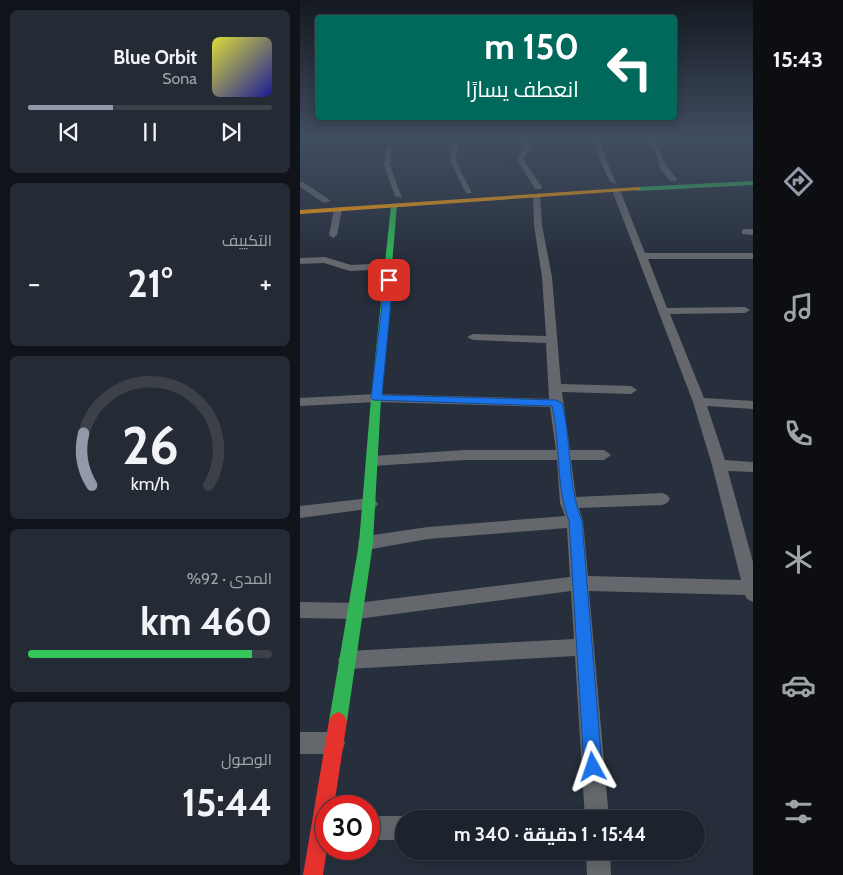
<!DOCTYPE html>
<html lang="ar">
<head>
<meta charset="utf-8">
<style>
	:root { --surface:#1d232d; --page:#252b35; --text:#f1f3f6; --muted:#a0a4aa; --line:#3b4049; --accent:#929aa9 }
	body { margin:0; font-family:Cabin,Cairo,sans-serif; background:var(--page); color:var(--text); direction:rtl; height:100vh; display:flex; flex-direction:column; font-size:19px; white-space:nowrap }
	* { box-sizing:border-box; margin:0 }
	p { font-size:16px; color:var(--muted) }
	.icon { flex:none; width:28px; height:28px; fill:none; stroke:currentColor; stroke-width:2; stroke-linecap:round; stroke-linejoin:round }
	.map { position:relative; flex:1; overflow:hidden; direction:ltr }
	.sheet { display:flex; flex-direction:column; gap:10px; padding:10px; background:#101319; width:300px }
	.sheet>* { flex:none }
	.top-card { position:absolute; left:15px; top:15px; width:362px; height:105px; border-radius:5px; box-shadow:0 2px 12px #0003,0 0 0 1px var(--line); direction:rtl; background:#00695c; color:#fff; overflow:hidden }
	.speed { position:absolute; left:15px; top:795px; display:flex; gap:10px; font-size:25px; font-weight:700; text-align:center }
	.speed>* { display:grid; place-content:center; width:65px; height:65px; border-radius:50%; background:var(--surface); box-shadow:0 2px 12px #0003,0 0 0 1px var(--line); line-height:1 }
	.speed .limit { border:8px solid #d22; background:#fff; color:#111 }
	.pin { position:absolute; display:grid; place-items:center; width:42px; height:42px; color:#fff; margin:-21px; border-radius:10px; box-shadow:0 2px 8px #0006 }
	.me { position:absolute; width:55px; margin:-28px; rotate:355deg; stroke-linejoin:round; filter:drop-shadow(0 0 4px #0008) }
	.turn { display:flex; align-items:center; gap:18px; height:105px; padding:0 15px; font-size:22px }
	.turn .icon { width:65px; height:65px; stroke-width:2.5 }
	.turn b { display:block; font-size:35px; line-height:42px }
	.big { font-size:38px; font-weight:700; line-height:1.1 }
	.sheet .card { flex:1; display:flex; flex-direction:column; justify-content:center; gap:8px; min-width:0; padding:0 18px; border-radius:8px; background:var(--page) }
	.sheet .dial { align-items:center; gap:0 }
	.dial svg { height:130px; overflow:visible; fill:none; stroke:var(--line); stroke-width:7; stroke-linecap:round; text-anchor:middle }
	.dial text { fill:var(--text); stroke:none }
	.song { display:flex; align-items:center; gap:15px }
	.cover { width:60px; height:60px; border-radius:8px; background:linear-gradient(135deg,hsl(60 70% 55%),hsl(240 70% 35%)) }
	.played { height:5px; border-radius:2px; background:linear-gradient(90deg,var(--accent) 35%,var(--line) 35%) }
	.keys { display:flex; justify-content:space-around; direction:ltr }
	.heat { display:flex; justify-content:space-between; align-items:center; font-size:28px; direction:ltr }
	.charge { height:8px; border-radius:4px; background:linear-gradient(90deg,#34c759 92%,var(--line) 0) }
	.trip { position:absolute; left:95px; top:810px; width:310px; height:50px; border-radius:25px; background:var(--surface); box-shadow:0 2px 12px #0003,0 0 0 1px var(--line); font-weight:700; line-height:50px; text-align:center; direction:rtl }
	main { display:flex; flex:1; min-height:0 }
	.menu { display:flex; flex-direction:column; width:90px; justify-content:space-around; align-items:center; background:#0c0e12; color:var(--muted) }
	.menu .icon { width:35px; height:35px }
	.menu .current { color:var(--accent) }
	.menu b { font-size:22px; color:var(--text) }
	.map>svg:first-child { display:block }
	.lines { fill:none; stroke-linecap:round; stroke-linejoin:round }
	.street { fill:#64686d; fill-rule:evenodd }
	.fast { fill:#30b455; fill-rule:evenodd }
	.slow { fill:#ff9f0a; fill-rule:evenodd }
	.jam { fill:#e5322d; fill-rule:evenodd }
	.route { fill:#1a73e8; stroke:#114b97 }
</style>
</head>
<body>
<main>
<nav class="menu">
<b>15:43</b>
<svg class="icon current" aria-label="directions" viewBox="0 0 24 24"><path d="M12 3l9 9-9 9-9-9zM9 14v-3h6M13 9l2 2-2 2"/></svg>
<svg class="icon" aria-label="music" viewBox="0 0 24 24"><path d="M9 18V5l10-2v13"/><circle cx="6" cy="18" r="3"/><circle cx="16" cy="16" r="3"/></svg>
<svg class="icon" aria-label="phone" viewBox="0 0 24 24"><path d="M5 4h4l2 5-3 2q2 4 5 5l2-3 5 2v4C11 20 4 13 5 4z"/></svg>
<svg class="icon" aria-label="climate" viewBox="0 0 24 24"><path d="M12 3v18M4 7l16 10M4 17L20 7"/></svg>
<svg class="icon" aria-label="car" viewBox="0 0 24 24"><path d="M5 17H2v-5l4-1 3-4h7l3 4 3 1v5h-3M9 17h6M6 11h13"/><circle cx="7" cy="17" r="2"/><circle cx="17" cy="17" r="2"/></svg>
<svg class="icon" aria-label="filters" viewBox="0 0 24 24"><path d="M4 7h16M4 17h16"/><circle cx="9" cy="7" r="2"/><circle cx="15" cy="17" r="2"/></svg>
</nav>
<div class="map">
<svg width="453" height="875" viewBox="0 0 453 875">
	<rect width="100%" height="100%" fill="#272f3c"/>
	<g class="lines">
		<!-- street -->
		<g class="street">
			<path d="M111,138H117V141L112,142Z"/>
			<path d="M152,138H158L156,161L172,193H166L150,161Z"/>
			<path d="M220,138H226L230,149L223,159L242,187L241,189H235L217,159L224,149Z"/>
			<path d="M294,138H300L305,158L317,184L310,182L299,158Z"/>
			<path d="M344,138H350C361,152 365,166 377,179L376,181H370L360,168L356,153Z"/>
			<path d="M87,146L92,147L90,165L102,198L95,196L84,165Z"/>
			<path d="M0,182H3L31,201L24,203L0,187Z"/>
			<path d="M316,188L320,190L345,253H453V259H348L367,308L445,307L450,310L445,313L370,314L404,398L453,401V409L407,406L425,460L453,462V472L428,471L453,562V602L447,599L445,595L289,591L309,819H285L275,656L48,669L41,666L38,660L41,654L48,651L274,639L271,591L57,619L0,618V602L57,603L270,577L267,528L128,539L66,550L60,548L58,543L60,538L66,536L128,527L265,516L260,503L257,460H165L73,466L66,461L73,456L165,450H256L250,407L76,402L0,406V398L76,394L249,399L246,343L173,340L167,337L173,334L246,336L242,277L234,225L233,195L240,193L242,225L252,277L261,384L331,386L337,390L331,394L262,392L270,450H304L311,455L304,460H271L276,497L362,493L367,495L370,499L367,503L362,505L279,508L283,521L288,576L441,580L412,465L393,402L312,190Z"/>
			<path d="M38,207L42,209L37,235L33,238L29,235L34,209Z"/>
			<path d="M445,229H453V235L442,234V230Z"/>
			<path d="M25,257L51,265L90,263L95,266L90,269L50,271L24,263L0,264V258Z"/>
			<path d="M70,498L75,500L78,504L75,508L0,518V506Z"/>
			<path d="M0,732H34L42,735L45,743L42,751L34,754H0Z"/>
			<path d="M69,816H104L110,819H104V840H69Z"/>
			<path d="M286,851H310L311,875H287Z"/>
		</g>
		<!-- fast -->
		<g class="fast">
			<path d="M453,181V185L338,191L335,189L338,187Z"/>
			<path d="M94,203L97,205L81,398L73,543L47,721L44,727L38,730L32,727L29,721L59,543L71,398L91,205Z"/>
		</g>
		<!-- slow -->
		<path class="slow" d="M338,187L340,188V190L0,214V210Z"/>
		<!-- jam -->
		<path class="jam" d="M38,712L44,715L47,721L34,806H26L27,849L23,875H3L29,721L32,715Z"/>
	</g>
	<!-- sky -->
	<linearGradient id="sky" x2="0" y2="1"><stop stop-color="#151a21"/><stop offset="0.53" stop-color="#414d61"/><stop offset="1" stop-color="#414d61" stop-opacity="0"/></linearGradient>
	<rect width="453" height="261" fill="url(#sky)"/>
	<!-- route -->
	<path class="route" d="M89,277L93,280L82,395L256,400L262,403C272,442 267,484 282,521L302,767L299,773L293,776L286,773L284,767L269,521C255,484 261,444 252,406L73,400L71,398L85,280Z"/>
</svg>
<div class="speed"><div class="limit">30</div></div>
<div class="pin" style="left:89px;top:280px;background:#d93025"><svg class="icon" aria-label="arrive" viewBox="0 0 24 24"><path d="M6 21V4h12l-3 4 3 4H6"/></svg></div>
<svg class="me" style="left:293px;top:767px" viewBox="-20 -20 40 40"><path d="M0-17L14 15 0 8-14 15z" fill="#1a73e8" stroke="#fff" stroke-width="4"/></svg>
<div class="trip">15:44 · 1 دقيقة · 340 m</div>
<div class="top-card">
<div class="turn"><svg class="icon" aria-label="left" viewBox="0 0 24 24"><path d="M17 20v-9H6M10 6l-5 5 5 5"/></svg><div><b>150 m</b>انعطف يسارًا</div></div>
</div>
</div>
<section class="sheet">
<div class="card">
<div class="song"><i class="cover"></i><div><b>Blue Orbit</b><p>Sona</p></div></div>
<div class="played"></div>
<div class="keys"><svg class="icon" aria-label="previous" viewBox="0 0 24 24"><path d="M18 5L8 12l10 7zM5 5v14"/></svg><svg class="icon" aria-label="pause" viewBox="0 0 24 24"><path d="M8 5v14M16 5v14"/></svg><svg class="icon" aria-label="next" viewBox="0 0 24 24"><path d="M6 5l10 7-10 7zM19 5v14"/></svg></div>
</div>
<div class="card"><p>التكييف</p>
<div class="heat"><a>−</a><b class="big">21°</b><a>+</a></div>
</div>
<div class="card dial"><svg viewBox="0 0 100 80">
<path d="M14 69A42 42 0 1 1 86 69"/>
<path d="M14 69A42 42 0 0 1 9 37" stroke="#929aa9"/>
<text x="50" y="56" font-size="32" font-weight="700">26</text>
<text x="50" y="72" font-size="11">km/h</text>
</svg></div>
<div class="card"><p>المدى · 92%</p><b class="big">460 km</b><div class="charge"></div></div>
<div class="card"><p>الوصول</p><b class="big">15:44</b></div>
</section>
</main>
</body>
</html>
